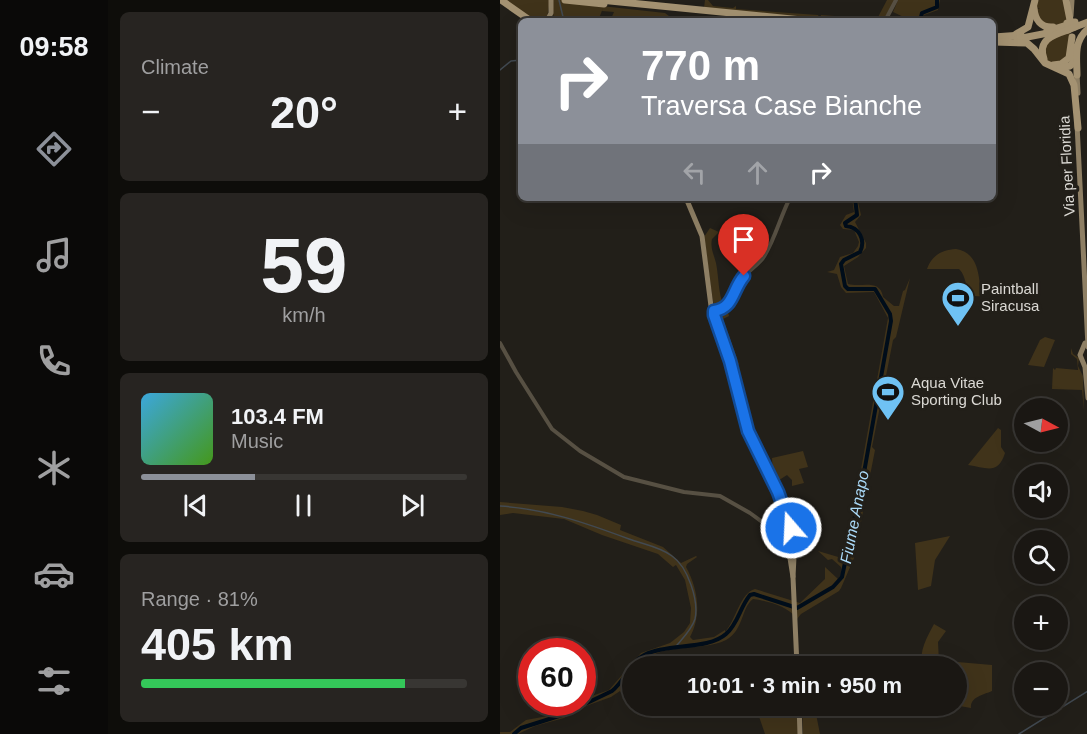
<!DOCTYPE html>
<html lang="en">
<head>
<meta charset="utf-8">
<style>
	:root { --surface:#1a1713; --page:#272421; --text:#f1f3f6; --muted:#9f9fa0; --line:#383633; --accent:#8c9099 }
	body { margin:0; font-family:Helvetica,sans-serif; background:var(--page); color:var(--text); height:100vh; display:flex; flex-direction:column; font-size:22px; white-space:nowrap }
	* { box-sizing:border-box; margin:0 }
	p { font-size:20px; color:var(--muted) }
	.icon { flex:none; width:33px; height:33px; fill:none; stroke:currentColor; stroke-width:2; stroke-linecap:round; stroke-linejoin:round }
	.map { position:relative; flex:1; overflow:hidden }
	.side { display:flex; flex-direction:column; gap:12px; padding:12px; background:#0e0d0a; width:392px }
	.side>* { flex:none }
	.banner { position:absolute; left:18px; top:18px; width:478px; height:183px; border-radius:9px; box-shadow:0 6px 24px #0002,0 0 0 2px var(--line); background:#8c9099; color:#fff; overflow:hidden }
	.needle { width:39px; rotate:97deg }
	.tools { position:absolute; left:514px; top:398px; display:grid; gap:12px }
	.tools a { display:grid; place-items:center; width:54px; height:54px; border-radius:50%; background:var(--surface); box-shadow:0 6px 24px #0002,0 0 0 2px var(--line); font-size:30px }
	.speed { position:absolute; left:18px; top:638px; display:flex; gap:12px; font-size:30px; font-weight:700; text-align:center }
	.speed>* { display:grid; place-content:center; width:78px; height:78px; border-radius:50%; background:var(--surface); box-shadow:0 6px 24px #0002,0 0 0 2px var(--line); line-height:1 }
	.speed .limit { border:9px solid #d22; background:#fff; color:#111 }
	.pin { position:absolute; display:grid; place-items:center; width:51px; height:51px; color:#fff; margin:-62px -26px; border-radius:50% 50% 50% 0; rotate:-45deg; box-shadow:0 0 6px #0007 }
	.pin .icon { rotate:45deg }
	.me { position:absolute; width:66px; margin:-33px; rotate:341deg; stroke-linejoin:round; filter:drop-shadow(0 0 4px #0008) }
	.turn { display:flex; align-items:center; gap:21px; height:126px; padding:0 24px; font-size:27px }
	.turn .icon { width:78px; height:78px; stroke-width:2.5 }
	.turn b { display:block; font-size:42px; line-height:51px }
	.lanes { display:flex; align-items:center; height:57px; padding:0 24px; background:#0003; justify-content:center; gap:30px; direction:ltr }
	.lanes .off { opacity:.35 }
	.big { font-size:45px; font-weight:800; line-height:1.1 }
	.side .card { flex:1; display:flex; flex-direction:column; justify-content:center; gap:9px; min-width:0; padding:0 21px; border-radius:9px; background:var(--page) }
	.side .dial { align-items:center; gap:0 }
	.dial b { font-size:78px; line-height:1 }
	.song { display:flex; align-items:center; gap:18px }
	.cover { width:72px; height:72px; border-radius:9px; background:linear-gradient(135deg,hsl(200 70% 55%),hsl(100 70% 35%)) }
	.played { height:6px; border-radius:3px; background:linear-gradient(90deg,var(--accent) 35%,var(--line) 35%) }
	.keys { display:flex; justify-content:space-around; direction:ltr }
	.heat { display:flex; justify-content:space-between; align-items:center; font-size:33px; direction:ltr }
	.charge { height:9px; border-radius:4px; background:linear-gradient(90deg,#34c759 81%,var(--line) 0) }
	.trip { position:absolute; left:122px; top:656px; width:345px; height:60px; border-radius:30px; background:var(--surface); box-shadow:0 6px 24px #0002,0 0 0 2px var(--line); font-weight:800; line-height:60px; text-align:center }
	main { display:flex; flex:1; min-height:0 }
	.tab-bar { display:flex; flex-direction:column; width:108px; justify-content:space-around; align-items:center; background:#0a0908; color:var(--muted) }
	.tab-bar .icon { width:42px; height:42px }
	.tab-bar .active { color:var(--accent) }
	.tab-bar b { font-size:27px; color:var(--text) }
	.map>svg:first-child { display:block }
	.green { fill:#40331a }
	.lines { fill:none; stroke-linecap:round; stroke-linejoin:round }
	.stream { stroke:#424a52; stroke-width:1.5 }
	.river { stroke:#000d1a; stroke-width:4 }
	.minor { stroke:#575043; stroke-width:4 }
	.major { stroke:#8e7f64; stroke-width:5 }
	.highway { stroke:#a49272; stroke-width:7 }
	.highway-bridge { stroke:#a49272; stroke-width:7 }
	.route-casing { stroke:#114b97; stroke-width:15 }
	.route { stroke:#1a73e8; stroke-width:10 }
	.labels { text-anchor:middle; stroke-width:6; stroke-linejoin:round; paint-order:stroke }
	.street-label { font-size:15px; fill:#dbd9d4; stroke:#221f19 }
	.poi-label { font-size:15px; fill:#dbd9d4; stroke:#221f19; text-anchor:start }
	.water-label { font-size:16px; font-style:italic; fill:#abdaf8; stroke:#221f19 }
</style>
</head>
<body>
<main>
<nav class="tab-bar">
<b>09:58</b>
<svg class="icon active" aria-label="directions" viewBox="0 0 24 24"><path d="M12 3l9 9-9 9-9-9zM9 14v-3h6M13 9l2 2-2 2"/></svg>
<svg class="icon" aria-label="music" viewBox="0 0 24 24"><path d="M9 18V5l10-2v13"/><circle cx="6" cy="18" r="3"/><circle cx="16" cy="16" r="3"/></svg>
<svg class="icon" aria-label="phone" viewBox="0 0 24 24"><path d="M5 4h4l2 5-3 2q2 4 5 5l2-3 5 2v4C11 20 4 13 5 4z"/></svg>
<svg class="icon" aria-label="climate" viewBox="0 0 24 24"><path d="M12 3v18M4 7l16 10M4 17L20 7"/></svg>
<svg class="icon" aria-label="car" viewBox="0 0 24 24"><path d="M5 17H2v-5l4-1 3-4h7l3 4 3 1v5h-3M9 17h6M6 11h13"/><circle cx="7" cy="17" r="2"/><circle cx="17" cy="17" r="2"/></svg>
<svg class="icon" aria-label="filters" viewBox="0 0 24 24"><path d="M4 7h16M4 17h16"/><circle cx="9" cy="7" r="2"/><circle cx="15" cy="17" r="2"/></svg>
</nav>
<section class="side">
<div class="card"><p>Climate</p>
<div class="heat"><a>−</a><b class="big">20°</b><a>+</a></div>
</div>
<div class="card dial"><b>59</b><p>km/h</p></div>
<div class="card">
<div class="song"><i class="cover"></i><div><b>103.4 FM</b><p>Music</p></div></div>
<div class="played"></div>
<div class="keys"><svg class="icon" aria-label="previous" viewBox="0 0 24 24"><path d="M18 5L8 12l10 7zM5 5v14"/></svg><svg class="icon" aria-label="pause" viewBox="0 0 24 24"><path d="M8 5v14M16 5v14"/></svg><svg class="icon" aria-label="next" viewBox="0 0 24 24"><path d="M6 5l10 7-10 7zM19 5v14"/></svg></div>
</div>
<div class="card"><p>Range · 81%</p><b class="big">405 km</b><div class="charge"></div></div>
</section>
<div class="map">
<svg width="588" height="734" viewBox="0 0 588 734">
	<rect width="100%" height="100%" fill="#221f19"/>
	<!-- green -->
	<g class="green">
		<path d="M4,0H50L47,18L44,21H33Z"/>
		<path d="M53,0H74V3L165,13L169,16V21H110L114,12L102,11L103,8L98,21H55L53,14Z"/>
		<path d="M205,0H208L213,6L233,8L236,6V9L318,15L320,18L321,15L377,19L387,0H395L383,21H334L204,8Z"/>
		<path d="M398,0H440L438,10L424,15L423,17L426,21H412L393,12Z"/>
		<path d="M539,0H565L571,39L566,60L550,63L546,60L543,50L560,24L550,26L541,22L535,8L540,9L535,6Z"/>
		<path d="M352,198H357L361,215L355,222L366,243V248L358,257L344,266L348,284C361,288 380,278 383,297L394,306H399L403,291L405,290L410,278L396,337L393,340L386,376L395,377L396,389L383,391L372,447L375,450L354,558L341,588L339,591L301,614L297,619C288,606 268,601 253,599C241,608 244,630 226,640C200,653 157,641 139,666H132V705H144L140,715H138L120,691L111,697L86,706L64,718L35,726L18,734H0V732H10L26,720L53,715L76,702H82L83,699L109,690L141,653L170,643L184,632L190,623L191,608L185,580L176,565L173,567L158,554L102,535L64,519L13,513L0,515V502L62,507L83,511L97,515L121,525L120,530L163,547L181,563L196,556L197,557L187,564L186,567C198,589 202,615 190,637L193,640L214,637L225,630V632C236,620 240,593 255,589L300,603L325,579V567L338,579L342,574L341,567L332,559L328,560L318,551L345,559L388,318L374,292L346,293L341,287L337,274L327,272L334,270L340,257L353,253L358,246L359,242L354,230L343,229L340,225L346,215L354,212Z"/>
		<path d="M210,228L219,232L212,239C210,248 214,255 216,263C219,278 218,293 224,307L216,309L213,302L204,237Z"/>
		<path d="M456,249C479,253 479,276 481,296C463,299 469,278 459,269H427C432,255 442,250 456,249Z"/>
		<path d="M227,308L229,316L223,319L239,364L238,366L254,432L266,455H268L271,473L254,441L215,315L216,312Z"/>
		<path d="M545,337L555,340L544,367L528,365L540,340Z"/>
		<path d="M571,348L573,354L579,358L578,366L583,376L584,410L582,390L552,389L553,368L555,370L556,368L578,370L577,359L571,354Z"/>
		<path d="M498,428L501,430V447L505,453C498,475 487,468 468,465Z"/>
		<path d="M303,451L308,467L299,469L304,483L292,486V480L287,475L276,482L273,477L272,458Z"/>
		<path d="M450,536L435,560L431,586L418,590L415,543Z"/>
		<path d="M434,624L446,631L438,642L439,662L444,658L446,661L492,665V691C483,695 470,697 471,708L454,705H456L458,687H456V666H422C419,651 427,637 434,624Z"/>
		<path d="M255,705H298L299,734H265Z"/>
		<path d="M302,705H312L315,709L320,734H303Z"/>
	</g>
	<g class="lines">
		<!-- stream -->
		<g class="stream">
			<path d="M59,0L64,21"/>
			<path d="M0,70L11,61L21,60"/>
			<path d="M0,506C46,509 86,523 129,539C143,544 161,547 172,556C188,567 199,601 195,619C192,629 183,638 177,645"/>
			<path d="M519,734L588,691"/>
		</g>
		<!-- river -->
		<g class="river">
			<path d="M424,21L421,17L422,13L437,7V0"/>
			<path d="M14,734L21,728L62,715L112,691C125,681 130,661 146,654C169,643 208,650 226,634C238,624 240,607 250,595L254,594L297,608L333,587L342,577L365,467L391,321L390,314L375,289H348L345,286L341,264L344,260L360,252C366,240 359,227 346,226L345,223L357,215L355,198"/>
		</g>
		<!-- minor -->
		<g class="minor">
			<path d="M385,21L396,0"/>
			<path d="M214,311C233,308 231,296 240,281C246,272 256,267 263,258C275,240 280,217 290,198"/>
			<path d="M0,343L16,372L52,429L80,451L124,477L184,492L220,496L250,513L272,529L281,545"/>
		</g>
		<!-- major -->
		<g class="major">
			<path d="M571,16L572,0"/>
			<path d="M47,21L51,13V0"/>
			<path d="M577,73L578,93"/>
			<path d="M577,124L588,347"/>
			<path d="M186,198L202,236L212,314L229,361L248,431L278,492L291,528L302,541V548L294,557L293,577"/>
			<path d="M585,343L580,355L585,367L588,398"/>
			<path d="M288,523L287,530L281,545L283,551L290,558L293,577L297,666"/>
			<path d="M299,705L300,734"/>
		</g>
		<!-- highway -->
		<g class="highway">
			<path d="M1,0L31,21"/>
			<path d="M65,0L104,4"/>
			<path d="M100,0L312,21"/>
			<path d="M566,0L571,25"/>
			<path d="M534,8C535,20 541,28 553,27"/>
			<path d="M575,27L588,22"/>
			<path d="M547,31L567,25"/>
			<path d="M516,34L528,27L535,0"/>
			<path d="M494,37L521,35"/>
			<path d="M517,39L553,32"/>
			<path d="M494,42L527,43L534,49L545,63L569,74L574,85L578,128"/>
			<path d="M544,59C537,40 553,35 568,30"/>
			<path d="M553,65L561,64L569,58L572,37"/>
			<path d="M560,68L570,66L574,62V47"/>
			<path d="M577,75C577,59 573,41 588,29"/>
		</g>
		<!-- highway-bridge -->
		<g class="highway-bridge">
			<path d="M567,23L575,22"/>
			<path d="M568,30L575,27"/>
		</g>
	</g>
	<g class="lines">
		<defs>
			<path id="route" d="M244,276C232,290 234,308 214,311V315L230,361L248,431L278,492L291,528"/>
		</defs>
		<!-- route casing -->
		<use href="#route" class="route-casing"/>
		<!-- route -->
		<use href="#route" class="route"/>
	</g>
	<!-- icons -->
	<defs>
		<symbol id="stadium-pin" viewBox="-11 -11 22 30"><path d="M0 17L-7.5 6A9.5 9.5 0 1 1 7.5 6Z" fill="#6fc2f4" stroke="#221f19"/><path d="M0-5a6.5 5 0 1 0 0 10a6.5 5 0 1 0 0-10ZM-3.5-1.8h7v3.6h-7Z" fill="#111"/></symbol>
	</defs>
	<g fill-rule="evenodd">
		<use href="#stadium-pin" x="439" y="279" width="38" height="52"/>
		<use href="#stadium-pin" x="369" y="373" width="38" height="52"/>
	</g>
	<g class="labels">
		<!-- street labels -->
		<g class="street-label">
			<text transform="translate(567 166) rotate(-93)" y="5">Via per Floridia</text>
		</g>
		<!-- poi labels -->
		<g class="poi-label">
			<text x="481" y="294">Paintball<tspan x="481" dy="17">Siracusa</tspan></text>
			<text x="411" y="388">Aqua Vitae<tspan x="411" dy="17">Sporting Club</tspan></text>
		</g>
		<!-- water labels -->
		<g class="water-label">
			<text transform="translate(354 517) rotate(-79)" y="6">Fiume Anapo</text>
		</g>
	</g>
</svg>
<div class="tools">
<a><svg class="needle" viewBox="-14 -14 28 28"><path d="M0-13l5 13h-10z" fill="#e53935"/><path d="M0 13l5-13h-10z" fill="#9f9fa0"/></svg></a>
<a><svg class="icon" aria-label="sound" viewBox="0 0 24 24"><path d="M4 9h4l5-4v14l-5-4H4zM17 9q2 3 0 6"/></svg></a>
<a><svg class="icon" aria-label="search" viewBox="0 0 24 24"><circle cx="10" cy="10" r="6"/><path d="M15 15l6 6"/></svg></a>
<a>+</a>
<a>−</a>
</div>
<div class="speed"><div class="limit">60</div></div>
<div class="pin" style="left:244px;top:276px;background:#d93025"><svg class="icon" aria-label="arrive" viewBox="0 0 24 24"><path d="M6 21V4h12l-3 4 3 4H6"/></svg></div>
<svg class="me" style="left:291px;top:528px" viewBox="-20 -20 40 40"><circle r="17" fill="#1a73e8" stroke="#fff" stroke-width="3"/><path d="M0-11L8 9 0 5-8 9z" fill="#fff"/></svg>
<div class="trip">10:01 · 3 min · 950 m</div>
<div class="banner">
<div class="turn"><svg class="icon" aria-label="right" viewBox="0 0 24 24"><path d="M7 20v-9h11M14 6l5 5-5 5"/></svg><div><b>770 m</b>Traversa Case Bianche</div></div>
<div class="lanes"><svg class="icon off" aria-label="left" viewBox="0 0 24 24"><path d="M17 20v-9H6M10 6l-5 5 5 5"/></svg><svg class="icon off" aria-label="ahead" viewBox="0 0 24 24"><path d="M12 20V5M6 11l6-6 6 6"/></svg><svg class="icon" aria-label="right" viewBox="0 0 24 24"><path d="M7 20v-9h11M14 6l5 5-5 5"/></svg></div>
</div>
</div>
</main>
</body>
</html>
